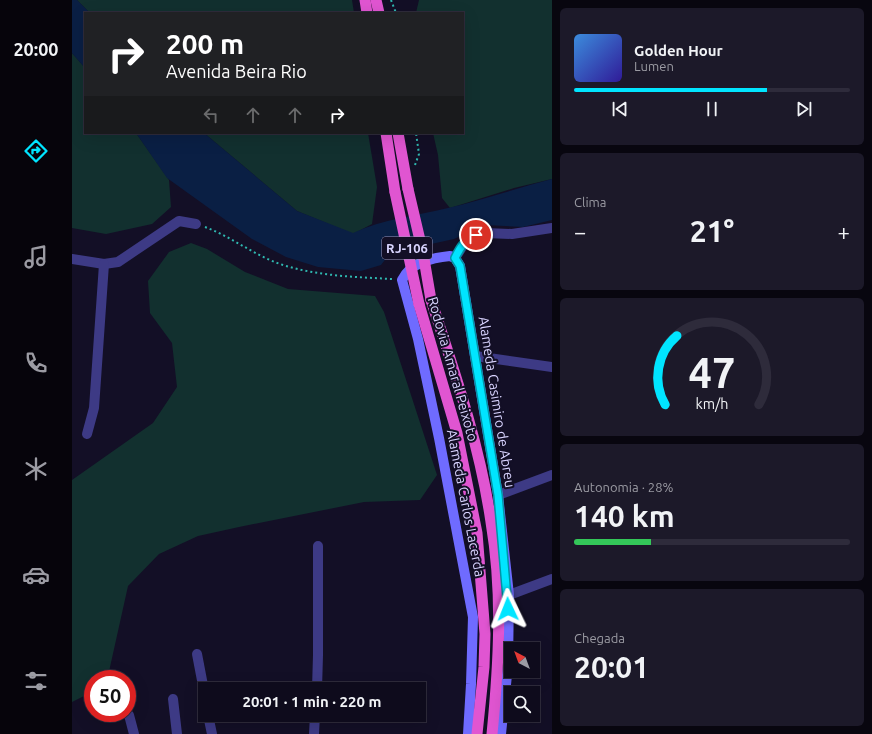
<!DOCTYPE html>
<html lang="pt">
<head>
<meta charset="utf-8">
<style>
	:root { --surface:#0e0b1c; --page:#1c1929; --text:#f1f3f6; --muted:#9b9ba3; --line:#2e2b3b; --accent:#00e5ff }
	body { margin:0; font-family:Ubuntu,sans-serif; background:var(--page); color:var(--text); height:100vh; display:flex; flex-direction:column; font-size:15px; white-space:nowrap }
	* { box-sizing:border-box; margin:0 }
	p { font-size:13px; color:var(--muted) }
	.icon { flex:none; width:22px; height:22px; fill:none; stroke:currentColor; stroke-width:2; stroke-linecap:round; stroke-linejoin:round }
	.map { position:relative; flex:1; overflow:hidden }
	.side { display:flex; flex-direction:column; gap:8px; padding:8px; background:#08060f; width:320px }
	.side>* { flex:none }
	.top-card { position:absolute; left:12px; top:12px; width:380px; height:122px; border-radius:0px; box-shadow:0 4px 16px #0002,0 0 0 1px var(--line); background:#202124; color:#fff; overflow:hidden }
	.needle { width:26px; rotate:319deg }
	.tools { position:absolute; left:432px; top:642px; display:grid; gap:8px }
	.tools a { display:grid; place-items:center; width:36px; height:36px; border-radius:0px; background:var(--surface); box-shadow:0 4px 16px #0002,0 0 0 1px var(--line); font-size:20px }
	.speed { position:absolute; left:12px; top:670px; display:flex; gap:8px; font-size:20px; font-weight:700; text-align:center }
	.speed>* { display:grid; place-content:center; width:52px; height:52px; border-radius:50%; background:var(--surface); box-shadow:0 4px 16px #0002,0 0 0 1px var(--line); line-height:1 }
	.speed .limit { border:6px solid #d22; background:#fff; color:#111 }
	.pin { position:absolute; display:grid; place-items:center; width:34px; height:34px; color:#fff; margin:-17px; border:2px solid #fff; border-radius:50%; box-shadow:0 1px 4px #0007 }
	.me { position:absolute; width:44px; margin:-22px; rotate:358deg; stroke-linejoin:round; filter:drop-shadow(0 0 3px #0008) }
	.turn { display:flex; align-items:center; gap:14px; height:84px; padding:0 16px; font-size:18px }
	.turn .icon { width:52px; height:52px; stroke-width:2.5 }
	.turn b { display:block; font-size:28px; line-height:34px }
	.lanes { display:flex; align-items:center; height:38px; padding:0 16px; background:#0003; justify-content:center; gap:20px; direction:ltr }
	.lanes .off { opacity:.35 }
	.big { font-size:30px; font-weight:600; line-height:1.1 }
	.side .card { flex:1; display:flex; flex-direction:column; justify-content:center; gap:6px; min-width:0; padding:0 14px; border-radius:6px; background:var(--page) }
	.side .dial { align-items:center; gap:0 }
	.dial svg { height:104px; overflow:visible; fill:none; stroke:var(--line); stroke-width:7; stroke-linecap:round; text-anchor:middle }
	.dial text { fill:var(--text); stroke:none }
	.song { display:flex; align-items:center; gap:12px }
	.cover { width:48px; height:48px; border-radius:6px; background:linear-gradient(135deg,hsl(210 70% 55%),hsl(250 70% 35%)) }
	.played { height:4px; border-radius:2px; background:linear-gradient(90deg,var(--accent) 70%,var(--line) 70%) }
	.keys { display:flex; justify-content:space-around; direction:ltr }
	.heat { display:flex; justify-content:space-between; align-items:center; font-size:22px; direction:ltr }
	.charge { height:6px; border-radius:3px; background:linear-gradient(90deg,#34c759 28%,var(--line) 0) }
	.trip { position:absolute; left:126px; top:682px; width:228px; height:40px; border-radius:0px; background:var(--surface); box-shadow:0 4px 16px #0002,0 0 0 1px var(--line); font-weight:600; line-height:40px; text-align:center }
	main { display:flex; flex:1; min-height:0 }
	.dock { display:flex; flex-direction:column; width:72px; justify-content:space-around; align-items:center; background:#06040b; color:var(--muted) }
	.dock .icon { width:28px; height:28px }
	.dock .current { color:var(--accent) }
	.dock b { font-size:18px; color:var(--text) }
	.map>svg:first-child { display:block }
	.green { fill:#12302f }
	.water { fill:#0a1f44 }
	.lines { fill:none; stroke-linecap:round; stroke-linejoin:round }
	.path { stroke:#2fb8b0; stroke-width:2; stroke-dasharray:2 3; stroke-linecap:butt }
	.minor { stroke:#3d3a85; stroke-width:10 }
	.secondary { stroke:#6f6bff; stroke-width:10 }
	.trunk { stroke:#e055d1; stroke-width:11 }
	.trunk-bridge { stroke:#e055d1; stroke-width:11 }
	.route-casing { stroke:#0095a6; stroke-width:10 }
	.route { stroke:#00e5ff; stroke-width:7 }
	.labels { text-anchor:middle; stroke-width:4; stroke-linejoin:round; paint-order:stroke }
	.shield { fill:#130f26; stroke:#9e99be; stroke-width:1 }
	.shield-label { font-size:13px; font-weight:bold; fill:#d9d4ff }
	.street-label { font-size:14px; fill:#d9d4ff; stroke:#130f26 }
</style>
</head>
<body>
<main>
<nav class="dock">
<b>20:00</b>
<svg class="icon current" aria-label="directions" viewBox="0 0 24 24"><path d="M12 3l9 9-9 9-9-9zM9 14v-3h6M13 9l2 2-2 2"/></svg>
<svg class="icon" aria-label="music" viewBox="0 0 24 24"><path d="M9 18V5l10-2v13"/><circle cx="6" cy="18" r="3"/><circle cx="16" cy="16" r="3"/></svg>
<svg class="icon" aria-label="phone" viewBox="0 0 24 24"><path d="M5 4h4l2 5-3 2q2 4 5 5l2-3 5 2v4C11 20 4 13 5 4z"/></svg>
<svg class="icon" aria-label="climate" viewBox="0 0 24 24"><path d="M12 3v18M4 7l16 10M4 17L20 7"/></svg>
<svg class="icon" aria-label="car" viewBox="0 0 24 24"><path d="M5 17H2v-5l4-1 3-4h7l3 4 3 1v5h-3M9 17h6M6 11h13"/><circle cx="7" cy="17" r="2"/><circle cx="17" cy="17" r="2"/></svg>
<svg class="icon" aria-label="filters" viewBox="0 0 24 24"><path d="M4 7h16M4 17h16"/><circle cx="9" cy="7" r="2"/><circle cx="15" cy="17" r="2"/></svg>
</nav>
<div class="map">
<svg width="480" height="734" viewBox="0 0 480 734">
	<rect width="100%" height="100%" fill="#130f26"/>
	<!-- green -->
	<g class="green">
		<path d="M5,0H280L282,13H18Z"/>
		<path d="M347,0H480V179L442,188L378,208L370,198L366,155L361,133H391V13H344Z"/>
		<path d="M0,53L13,68V133H64L97,180L99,207L80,224L34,234L0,228Z"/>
		<path d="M132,133H296L305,187L300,224L281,234L225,211Z"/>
		<path d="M119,243L135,249L173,272L216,289L303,296L312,312L365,475L348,500L292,502L167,527L126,536L87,554L56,586L36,676L32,679H21V689L14,695L0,702V480L81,423L105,387L100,343L78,313L76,281L97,252Z"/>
	</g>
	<!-- water -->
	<g class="water">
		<path d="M0,0H5L18,13H13V68L0,53Z"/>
		<path d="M64,133H132L225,211L281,233C311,219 344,216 376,208C411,200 445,188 480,179V220L451,227L414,225L382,239L318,253L309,265L289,271L246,267L214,257L180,239L95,178Z"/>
	</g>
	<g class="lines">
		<!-- path -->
		<g class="path">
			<path d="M319,0L324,13"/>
			<path d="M343,165L347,154L344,133"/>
			<path d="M133,227C160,237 183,256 211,265C246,276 283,277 320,279"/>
		</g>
		<!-- minor -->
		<g class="minor">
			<path d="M383,258L396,238L413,233L440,234L480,228"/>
			<path d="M0,259L32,264L46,262L107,221L124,224"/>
			<path d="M403,356L480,367"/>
			<path d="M15,434L22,408L32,264"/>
			<path d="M426,495L480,475"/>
			<path d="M437,595L480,579"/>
			<path d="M125,654L133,696"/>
			<path d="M245,689L246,655V546"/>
			<path d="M101,699L105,734"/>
			<path d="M57,715L62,734"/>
			<path d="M136,715L140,734"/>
			<path d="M242,734L243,715"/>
		</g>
		<!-- secondary -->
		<path class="secondary" d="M396,734L399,684L401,617L367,438L346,339L330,280C339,262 360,258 378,256L383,258L388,266L426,495L437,595L436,665L429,734"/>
		<!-- trunk -->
		<g class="trunk">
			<path d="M293,0L295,13"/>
			<path d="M304,0L307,13"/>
			<path d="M314,133L323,192"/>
			<path d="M326,133L336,189"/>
			<path d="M359,300C383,373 408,446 419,522C431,593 427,663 420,734"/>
			<path d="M347,304L385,433L405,533L413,634L412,667L405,734"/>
		</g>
		<!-- trunk-bridge -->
		<g class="trunk-bridge">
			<path d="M336,189L351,253L359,300"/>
			<path d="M323,192L347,304"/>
		</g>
	</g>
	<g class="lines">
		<defs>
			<path id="route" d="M404,235C393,239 388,248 383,258L388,266L426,495L436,609"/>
		</defs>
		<!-- route casing -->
		<use href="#route" class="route-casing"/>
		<!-- route -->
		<use href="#route" class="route"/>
	</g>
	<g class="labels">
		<!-- shield labels -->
		<rect class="shield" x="310" y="237" width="50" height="22" rx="3"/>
		<g class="shield-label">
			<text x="335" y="253">RJ-106</text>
		</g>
		<!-- street labels -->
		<g class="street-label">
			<text transform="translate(381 369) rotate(74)" y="5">Rodovia Amaral Peixoto</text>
			<text transform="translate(425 402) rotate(81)" y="5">Alameda Casimiro de Abreu</text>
			<text transform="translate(394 503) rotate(79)" y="5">Alameda Carlos Lacerda</text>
		</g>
	</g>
</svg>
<div class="tools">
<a><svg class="needle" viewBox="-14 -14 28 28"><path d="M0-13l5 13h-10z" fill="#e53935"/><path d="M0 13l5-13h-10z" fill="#9b9ba3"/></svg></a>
<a><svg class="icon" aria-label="search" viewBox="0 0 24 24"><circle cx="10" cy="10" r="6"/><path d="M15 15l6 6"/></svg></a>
</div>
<div class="speed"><div class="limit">50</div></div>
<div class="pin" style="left:404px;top:235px;background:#d93025"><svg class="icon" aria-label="arrive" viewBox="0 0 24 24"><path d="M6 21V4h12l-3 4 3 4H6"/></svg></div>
<svg class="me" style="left:436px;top:609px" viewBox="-20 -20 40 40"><path d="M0-17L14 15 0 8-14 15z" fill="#00e5ff" stroke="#fff" stroke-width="4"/></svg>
<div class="trip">20:01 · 1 min · 220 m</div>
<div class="top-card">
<div class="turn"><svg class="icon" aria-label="right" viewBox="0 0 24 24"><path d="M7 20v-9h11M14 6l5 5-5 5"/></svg><div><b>200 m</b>Avenida Beira Rio</div></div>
<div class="lanes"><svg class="icon off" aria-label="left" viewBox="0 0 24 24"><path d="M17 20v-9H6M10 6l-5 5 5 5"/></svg><svg class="icon off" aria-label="ahead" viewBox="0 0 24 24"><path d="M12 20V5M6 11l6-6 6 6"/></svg><svg class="icon off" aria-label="ahead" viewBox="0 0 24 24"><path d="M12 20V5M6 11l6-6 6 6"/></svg><svg class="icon" aria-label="right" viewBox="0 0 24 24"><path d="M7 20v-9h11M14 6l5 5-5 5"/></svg></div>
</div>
</div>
<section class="side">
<div class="card">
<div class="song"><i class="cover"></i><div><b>Golden Hour</b><p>Lumen</p></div></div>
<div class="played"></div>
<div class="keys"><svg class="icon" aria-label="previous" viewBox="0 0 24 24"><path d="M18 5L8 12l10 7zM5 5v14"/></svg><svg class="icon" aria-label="pause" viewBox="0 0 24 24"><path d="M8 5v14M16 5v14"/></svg><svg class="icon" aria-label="next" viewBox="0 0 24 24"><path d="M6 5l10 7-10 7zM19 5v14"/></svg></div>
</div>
<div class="card"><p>Clima</p>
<div class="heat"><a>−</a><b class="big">21°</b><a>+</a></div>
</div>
<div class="card dial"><svg viewBox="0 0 100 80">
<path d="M14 69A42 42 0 1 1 86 69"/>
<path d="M14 69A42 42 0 0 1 23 16" stroke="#00e5ff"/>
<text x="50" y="56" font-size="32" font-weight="700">47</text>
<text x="50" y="72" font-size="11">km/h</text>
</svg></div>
<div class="card"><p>Autonomia · 28%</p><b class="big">140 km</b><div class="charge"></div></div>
<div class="card"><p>Chegada</p><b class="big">20:01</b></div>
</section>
</main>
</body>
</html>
